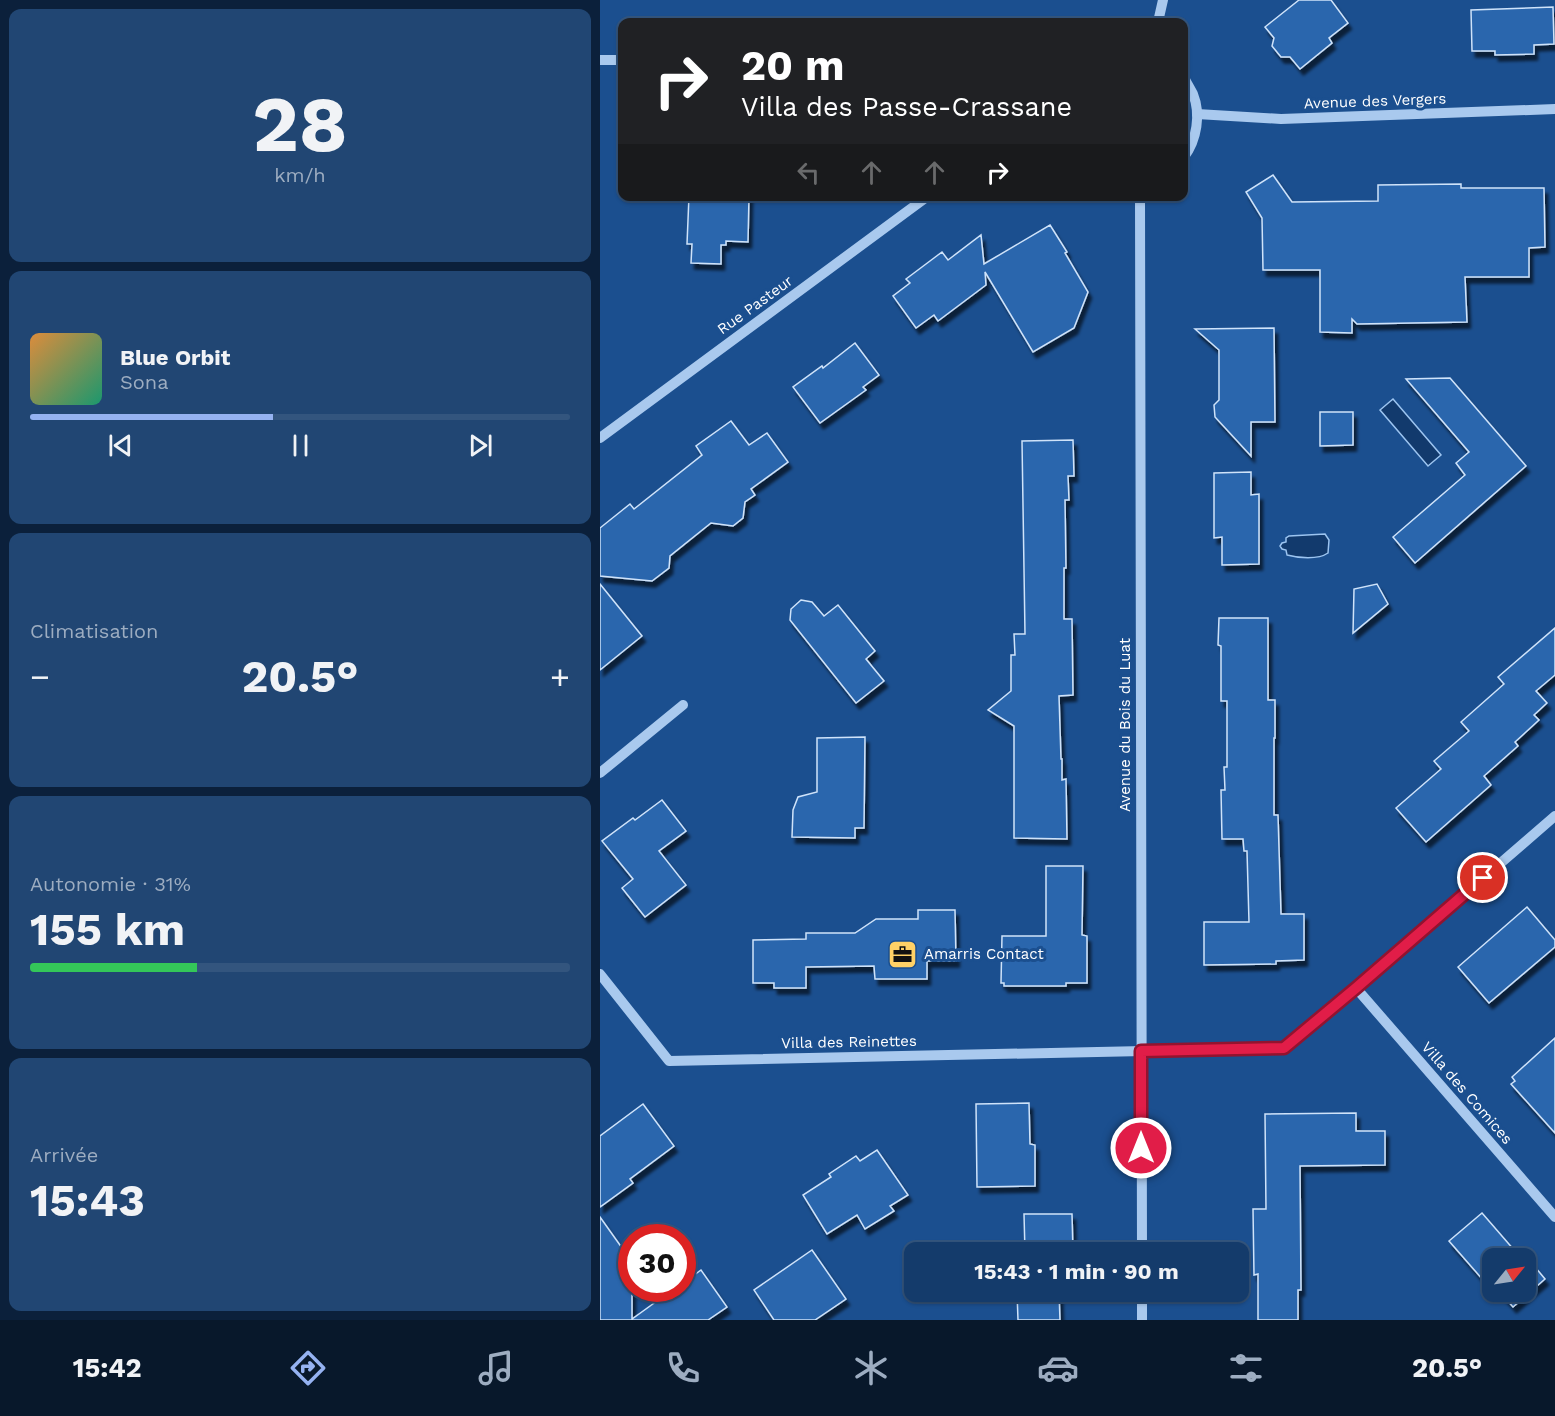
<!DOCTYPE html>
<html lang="fr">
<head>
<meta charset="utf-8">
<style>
	:root { --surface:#143b6b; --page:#214673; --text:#f1f3f6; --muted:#9dadc1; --line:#33557e; --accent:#95b2f1 }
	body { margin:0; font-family:"Work Sans",sans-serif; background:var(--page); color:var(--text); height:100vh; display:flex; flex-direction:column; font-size:22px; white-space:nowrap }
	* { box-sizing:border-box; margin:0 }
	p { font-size:20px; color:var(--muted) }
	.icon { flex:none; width:33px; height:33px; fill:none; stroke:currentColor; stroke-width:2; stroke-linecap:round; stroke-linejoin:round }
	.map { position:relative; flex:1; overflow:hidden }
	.sheet { display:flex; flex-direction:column; gap:9px; padding:9px; background:#0b203b; width:600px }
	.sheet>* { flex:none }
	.guide { position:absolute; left:18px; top:18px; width:570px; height:183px; border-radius:12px; box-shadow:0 2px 4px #0004,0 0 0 2px var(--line); background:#202124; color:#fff; overflow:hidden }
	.needle { width:39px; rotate:60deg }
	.tools { position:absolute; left:882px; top:1248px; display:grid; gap:12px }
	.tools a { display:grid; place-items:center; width:54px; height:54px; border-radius:12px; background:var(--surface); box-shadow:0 2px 4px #0004,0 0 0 2px var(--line); font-size:30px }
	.speed { position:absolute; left:18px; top:1224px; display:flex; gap:12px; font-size:30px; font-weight:700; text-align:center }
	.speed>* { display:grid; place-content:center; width:78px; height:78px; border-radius:50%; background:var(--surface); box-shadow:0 2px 4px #0004,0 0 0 2px var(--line); line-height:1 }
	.speed .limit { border:9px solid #d22; background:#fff; color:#111 }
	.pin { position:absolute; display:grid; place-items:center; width:51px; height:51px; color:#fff; margin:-26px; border:3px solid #fff; border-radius:50%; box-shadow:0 2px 6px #0007 }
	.me { position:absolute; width:66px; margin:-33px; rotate:0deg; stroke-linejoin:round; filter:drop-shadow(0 0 4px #0008) }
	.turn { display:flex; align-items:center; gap:21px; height:126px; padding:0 24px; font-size:27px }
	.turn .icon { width:78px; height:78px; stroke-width:2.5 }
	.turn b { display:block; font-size:42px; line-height:51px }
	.lanes { display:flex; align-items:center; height:57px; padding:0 24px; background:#0003; justify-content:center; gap:30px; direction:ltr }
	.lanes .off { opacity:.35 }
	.big { font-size:45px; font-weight:700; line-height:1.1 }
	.sheet .card { flex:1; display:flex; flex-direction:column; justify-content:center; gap:9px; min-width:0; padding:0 21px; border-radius:12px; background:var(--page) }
	.sheet .dial { align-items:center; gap:0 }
	.dial b { font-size:78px; line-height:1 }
	.song { display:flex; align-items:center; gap:18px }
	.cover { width:72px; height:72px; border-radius:9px; background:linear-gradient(135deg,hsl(30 70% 55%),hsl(160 70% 35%)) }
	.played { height:6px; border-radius:3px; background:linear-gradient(90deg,var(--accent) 45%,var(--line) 45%) }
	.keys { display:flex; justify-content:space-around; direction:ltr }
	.heat { display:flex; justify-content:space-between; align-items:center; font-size:33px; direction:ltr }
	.charge { height:9px; border-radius:4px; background:linear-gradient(90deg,#34c759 31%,var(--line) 0) }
	.trip { position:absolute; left:304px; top:1242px; width:345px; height:60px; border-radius:12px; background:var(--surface); box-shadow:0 2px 4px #0004,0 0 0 2px var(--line); font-weight:700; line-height:60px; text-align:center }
	.menu { display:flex; height:96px; justify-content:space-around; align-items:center; background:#08182b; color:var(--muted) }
	.menu .icon { width:42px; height:42px }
	.menu .current { color:var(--accent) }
	.menu b { font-size:27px; color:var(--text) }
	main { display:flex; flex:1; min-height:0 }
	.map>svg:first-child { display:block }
	.water { fill:#123a6d; stroke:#9cc4f0; stroke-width:1.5 }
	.building { fill:#2a66ad; stroke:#cfe3fa; stroke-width:1.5; filter:url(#shadow) }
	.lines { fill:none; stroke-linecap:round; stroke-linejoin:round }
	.minor { stroke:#a9c9ee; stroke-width:10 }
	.route-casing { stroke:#92132f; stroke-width:15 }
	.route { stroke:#e11d48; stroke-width:10 }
	.labels { text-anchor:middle; stroke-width:6; stroke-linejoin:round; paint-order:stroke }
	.street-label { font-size:15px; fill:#fff; stroke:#1b4f8f }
	.poi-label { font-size:15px; fill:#fff; stroke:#1b4f8f; text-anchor:start }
</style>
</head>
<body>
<main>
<section class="sheet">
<div class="card dial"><b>28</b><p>km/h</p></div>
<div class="card">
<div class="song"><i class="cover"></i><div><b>Blue Orbit</b><p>Sona</p></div></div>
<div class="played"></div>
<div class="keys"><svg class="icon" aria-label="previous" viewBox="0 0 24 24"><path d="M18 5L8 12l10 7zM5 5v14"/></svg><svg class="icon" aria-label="pause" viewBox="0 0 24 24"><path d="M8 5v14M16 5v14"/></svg><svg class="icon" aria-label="next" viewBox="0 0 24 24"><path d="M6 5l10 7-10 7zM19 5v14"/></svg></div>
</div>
<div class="card"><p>Climatisation</p>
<div class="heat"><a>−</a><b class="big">20.5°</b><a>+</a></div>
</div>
<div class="card"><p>Autonomie · 31%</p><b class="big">155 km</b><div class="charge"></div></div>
<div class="card"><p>Arrivée</p><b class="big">15:43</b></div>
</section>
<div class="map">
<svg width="955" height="1320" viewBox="0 0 955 1320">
	<defs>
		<filter id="shadow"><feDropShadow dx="3.5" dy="6" stdDeviation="1.5" flood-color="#0009"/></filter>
	</defs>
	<rect width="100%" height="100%" fill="#1b4f8f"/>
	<!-- water -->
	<g class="water">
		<path d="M793,399L841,455L828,466L780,410Z"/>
		<path d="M725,534L729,540L728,553C718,560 698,558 687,555L686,550L682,549L680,546L682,543L686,542V538L689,536Z"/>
	</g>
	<!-- building -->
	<g class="building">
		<path d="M699,0H731L748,23L729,38L732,43L700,69L690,57H681L672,46L674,38L665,27Z"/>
		<path d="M953,7L954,44L934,45V54L895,55V51H872L871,10Z"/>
		<path d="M673,175L692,202L778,201V185L861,184V188H944L945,247L929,248V277H865L867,322L757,324L752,319V333L720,332V270H663L662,218L646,192Z"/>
		<path d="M89,196H149L148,242L126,241V245H121V264L91,263L92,244H87Z"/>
		<path d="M450,225L467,252L465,253L488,292L474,328L433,352L385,272L386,285L338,321L334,315L316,328L293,296L310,283L306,279L342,252L348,260L381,235L384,264Z"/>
		<path d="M674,328L675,422H651V456L615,417L614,405L619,400V350L595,329Z"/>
		<path d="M255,343L279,375L263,387L266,390L220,423L193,387L222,366L223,368Z"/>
		<path d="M850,378L926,466L815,563L793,537L865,475L856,463L869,452L806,379Z"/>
		<path d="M720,412H753V445L720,446Z"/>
		<path d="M131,421L149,445L167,433L188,462L151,489L155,495L145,502L143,518L133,526L111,523L70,556L69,568L52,581L0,576V528L30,504L34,509L102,455L96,446Z"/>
		<path d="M473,440L474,476H468L469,500H465L466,568H464V619H472L473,695L459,696L461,759H462V780L466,779L467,839L414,838V726L388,710L411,691V655H415L414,634H425L422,441Z"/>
		<path d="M651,472V495L659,494V564L622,565V537L614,538V473Z"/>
		<path d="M0,584L42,636L0,670Z"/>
		<path d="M777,584L788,604L753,633L754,589Z"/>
		<path d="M201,600L212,602L224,616L238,605L275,651L266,659L284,681L256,703L190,620L191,609Z"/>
		<path d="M619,618H668V700H675V738H674V815H678L681,914H704V960L676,961V964L604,965V922H649L647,851H644L643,839H622L621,790H625L624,767H627V701H621V646L618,645Z"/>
		<path d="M955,628V675L936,691L947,703L934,715L939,720L915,742L918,746L884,776L891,785L826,842L796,808L841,769L834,761L869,731L861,722L904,684L898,677Z"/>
		<path d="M265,737L264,828H255V838L192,837L193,810L198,797L217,792V738Z"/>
		<path d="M62,800L86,831L59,851L86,885L45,917L22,888L33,879L2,841L33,818L35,820Z"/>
		<path d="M446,866H483L482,935L487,936V983H466V986H404V983H401L402,936H446Z"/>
		<path d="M927,907L955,940V947L889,1003L858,967Z"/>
		<path d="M318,910H355L356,961H327V979H275L274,966L206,967V988H174V983H153V940L206,939V933H255L276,919H318Z"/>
		<path d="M955,1038V1133L911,1084L915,1081L912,1077Z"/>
		<path d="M429,1103L430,1144L435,1145V1186L377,1187L376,1104Z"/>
		<path d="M43,1104L74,1146L30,1179L33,1183L0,1207V1136Z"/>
		<path d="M756,1113V1131H785V1165L700,1166L701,1290H698V1320H658V1274L654,1275L653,1209H666L665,1114Z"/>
		<path d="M277,1150L308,1195L290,1206L294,1211L265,1229L257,1215L227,1234L203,1195L231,1177L229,1174L256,1156L260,1161Z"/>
		<path d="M882,1213L921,1258L925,1255L945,1279L913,1307L900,1292H926V1258H892V1286L890,1288L849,1241Z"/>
		<path d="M424,1214H472L473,1252H425Z"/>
		<path d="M0,1217L32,1262V1319L75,1288H82V1284L101,1270L127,1307L108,1320H0Z"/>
		<path d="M212,1250L246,1299L215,1320H174L154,1290Z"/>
		<path d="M417,1292H459L460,1320H418Z"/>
	</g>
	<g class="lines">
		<!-- minor -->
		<g class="minor">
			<path d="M558,22L563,0"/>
			<path d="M0,60H22"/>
			<path d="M584,77C586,82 590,88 593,94C601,114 597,140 584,157"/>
			<path d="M597,114L681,119L955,109"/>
			<path d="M540,196L542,1252"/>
			<path d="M0,438L328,196"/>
			<path d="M0,773L83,705"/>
			<path d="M0,974L69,1061L684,1048L756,988L955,816"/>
			<path d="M756,988L955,1217"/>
			<path d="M542,1292V1320"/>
		</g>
	</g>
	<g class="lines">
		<defs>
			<path id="route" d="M541,1148V1051L684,1048L756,988L883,878"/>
		</defs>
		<!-- route casing -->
		<use href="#route" class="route-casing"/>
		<!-- route -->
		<use href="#route" class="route"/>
	</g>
	<!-- icons -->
	<defs>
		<symbol id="office-square" viewBox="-11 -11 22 22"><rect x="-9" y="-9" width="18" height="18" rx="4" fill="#ffd166" stroke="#1b4f8f"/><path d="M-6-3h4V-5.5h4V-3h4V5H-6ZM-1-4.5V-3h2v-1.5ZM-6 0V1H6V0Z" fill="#111"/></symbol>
	</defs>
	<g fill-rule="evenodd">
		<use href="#office-square" x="286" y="938" width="33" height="33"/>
	</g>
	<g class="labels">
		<!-- street labels -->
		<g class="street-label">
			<text transform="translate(775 101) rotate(-2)" y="5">Avenue des Vergers</text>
			<text transform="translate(155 305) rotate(-36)" y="5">Rue Pasteur</text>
			<text transform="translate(525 725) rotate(-90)" y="5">Avenue du Bois du Luat</text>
			<text transform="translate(249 1042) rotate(-1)" y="5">Villa des Reinettes</text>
			<text transform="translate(867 1093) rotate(49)" y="5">Villa des Comices</text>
		</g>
		<!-- poi labels -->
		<g class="poi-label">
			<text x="324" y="959">Amarris Contact</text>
		</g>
	</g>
</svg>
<div class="tools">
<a><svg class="needle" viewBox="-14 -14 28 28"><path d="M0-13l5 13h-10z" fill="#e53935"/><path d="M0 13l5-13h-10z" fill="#9dadc1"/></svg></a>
</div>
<div class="speed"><div class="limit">30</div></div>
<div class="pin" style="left:883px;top:878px;background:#d93025"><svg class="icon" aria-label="arrive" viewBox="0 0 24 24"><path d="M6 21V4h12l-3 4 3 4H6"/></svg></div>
<svg class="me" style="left:541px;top:1148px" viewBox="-20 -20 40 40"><circle r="17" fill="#e11d48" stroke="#fff" stroke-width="3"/><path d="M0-11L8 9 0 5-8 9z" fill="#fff"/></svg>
<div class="trip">15:43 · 1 min · 90 m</div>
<div class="guide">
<div class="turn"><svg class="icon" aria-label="right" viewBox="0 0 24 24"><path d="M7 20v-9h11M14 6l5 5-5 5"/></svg><div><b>20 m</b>Villa des Passe-Crassane</div></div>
<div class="lanes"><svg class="icon off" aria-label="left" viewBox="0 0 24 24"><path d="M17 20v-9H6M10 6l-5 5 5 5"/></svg><svg class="icon off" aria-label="ahead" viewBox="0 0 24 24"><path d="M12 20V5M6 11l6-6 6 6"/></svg><svg class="icon off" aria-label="ahead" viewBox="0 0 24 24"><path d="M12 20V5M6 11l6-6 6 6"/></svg><svg class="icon" aria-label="right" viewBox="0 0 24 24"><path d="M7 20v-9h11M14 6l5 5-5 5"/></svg></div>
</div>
</div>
</main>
<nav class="menu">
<b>15:42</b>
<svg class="icon current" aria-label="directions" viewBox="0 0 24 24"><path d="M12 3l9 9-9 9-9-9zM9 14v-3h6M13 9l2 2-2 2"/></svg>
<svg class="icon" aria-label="music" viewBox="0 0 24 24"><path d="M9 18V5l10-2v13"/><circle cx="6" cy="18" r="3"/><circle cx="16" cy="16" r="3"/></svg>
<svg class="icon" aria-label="phone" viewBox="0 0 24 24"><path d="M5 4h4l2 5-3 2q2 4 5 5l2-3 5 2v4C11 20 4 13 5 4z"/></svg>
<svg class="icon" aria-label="climate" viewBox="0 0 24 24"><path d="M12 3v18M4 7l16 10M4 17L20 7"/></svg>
<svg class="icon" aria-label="car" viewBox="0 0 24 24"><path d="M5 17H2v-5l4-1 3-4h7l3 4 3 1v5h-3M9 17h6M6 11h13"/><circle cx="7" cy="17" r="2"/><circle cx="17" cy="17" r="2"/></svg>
<svg class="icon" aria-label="filters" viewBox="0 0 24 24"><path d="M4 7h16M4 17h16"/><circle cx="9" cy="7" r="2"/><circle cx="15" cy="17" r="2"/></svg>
<b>20.5°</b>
</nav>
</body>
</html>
